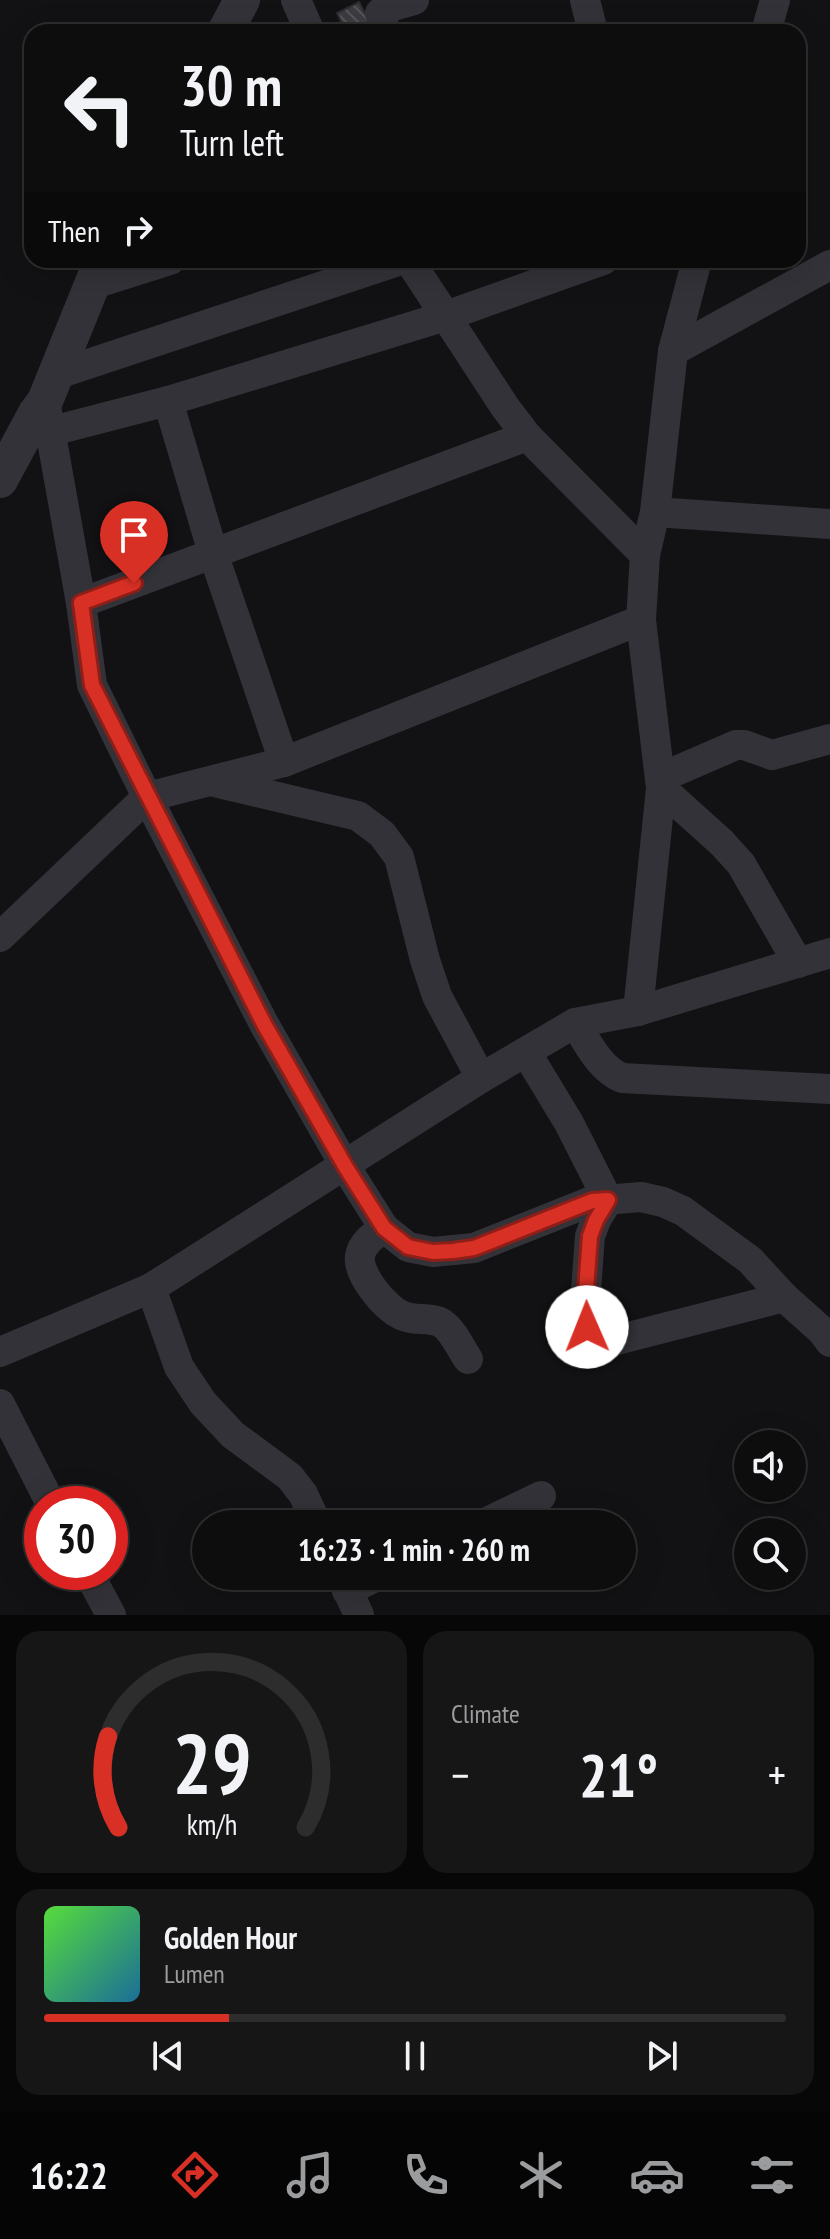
<!DOCTYPE html>
<html lang="en">
<head>
<meta charset="utf-8">
<style>
	:root { --surface:#0e0d0e; --page:#171617; --text:#f1f3f6; --muted:#9b9c9e; --line:#2e2d2e; --accent:#d93025 }
	body { margin:0; font-family:"PT Sans Narrow",sans-serif; background:var(--page); color:var(--text); height:100vh; display:flex; flex-direction:column; font-size:30px; white-space:nowrap }
	* { box-sizing:border-box; margin:0 }
	p { font-size:26px; color:var(--muted) }
	.icon { flex:none; width:44px; height:44px; fill:none; stroke:currentColor; stroke-width:2; stroke-linecap:round; stroke-linejoin:round }
	.map { position:relative; height:1615px; overflow:hidden }
	.drawer { display:flex; flex-direction:column; gap:16px; padding:16px; background:#080708; flex:1 }
	.drawer>* { flex:none }
	.guide { position:absolute; left:24px; top:24px; width:782px; height:244px; border-radius:24px; box-shadow:0 8px 32px #0002,0 0 0 2px var(--line); background:#0e0d0e; color:var(--text); overflow:hidden }
	.tools { position:absolute; left:734px; top:1430px; display:grid; gap:16px }
	.tools a { display:grid; place-items:center; width:72px; height:72px; border-radius:50%; background:var(--surface); box-shadow:0 8px 32px #0002,0 0 0 2px var(--line); font-size:40px }
	.speed { position:absolute; left:24px; top:1486px; display:flex; gap:16px; font-size:40px; font-weight:700; text-align:center }
	.speed>* { display:grid; place-content:center; width:104px; height:104px; border-radius:50%; background:var(--surface); box-shadow:0 8px 32px #0002,0 0 0 2px var(--line); line-height:1 }
	.speed .limit { border:12px solid #d22; background:#fff; color:#111 }
	.pin { position:absolute; display:grid; place-items:center; width:68px; height:68px; color:#fff; margin:-82px -34px; border-radius:50% 50% 50% 0; rotate:-45deg; box-shadow:0 0 8px #0007 }
	.pin .icon { rotate:45deg }
	.me { position:absolute; width:88px; margin:-44px; rotate:359deg; stroke-linejoin:round; filter:drop-shadow(0 0 6px #0008) }
	.turn { display:flex; align-items:center; gap:28px; height:168px; padding:0 24px; font-size:36px }
	.turn .icon { width:104px; height:104px; stroke-width:2.5 }
	.turn b { display:block; font-size:56px; line-height:68px }
	.then { display:flex; align-items:center; height:76px; padding:0 24px; background:#0003; gap:16px; font-size:30px }
	.big { font-size:60px; font-weight:600; line-height:1.1 }
	.drawer .widget { flex:1; display:flex; flex-direction:column; justify-content:center; gap:12px; min-width:0; padding:0 28px; border-radius:24px; background:var(--page) }
	.drawer .dial { align-items:center; gap:0 }
	.dial svg { height:208px; overflow:visible; fill:none; stroke:var(--line); stroke-width:7; stroke-linecap:round; text-anchor:middle }
	.dial text { fill:var(--text); stroke:none }
	.song { display:flex; align-items:center; gap:24px }
	.cover { width:96px; height:96px; border-radius:12px; background:linear-gradient(135deg,hsl(110 70% 55%),hsl(200 70% 35%)) }
	.played { height:8px; border-radius:4px; background:linear-gradient(90deg,var(--accent) 25%,var(--line) 25%) }
	.keys { display:flex; justify-content:space-around; direction:ltr }
	.heat { display:flex; justify-content:space-between; align-items:center; font-size:44px; direction:ltr }
	.drawer .tiles { flex:1; display:grid; gap:16px; grid-template-columns:1fr 1fr }
	.widget:last-child { grid-column:span 2 }
	.trip { position:absolute; left:192px; top:1510px; width:444px; height:80px; border-radius:40px; background:var(--surface); box-shadow:0 8px 32px #0002,0 0 0 2px var(--line); font-weight:600; line-height:80px; text-align:center }
	.tab-bar { display:flex; height:128px; justify-content:space-around; align-items:center; background:#060506; color:var(--muted) }
	.tab-bar .icon { width:56px; height:56px }
	.tab-bar .active { color:var(--accent) }
	.tab-bar b { font-size:36px; color:var(--text) }
	.map>svg:first-child { display:block }
	.building { fill:url(#building-back-hatch); stroke:#2c2b2f; stroke-width:2 }
	.lines { fill:none; stroke-linecap:round; stroke-linejoin:round }
	.minor { stroke:#323238; stroke-width:30 }
	.tertiary { stroke:#323238; stroke-width:36 }
	.route-casing { stroke:#8d1f18; stroke-width:20 }
	.route { stroke:#d93025; stroke-width:14 }
</style>
</head>
<body>
<div class="map">
<svg width="830" height="1615" viewBox="0 0 830 1615">
	<defs>
		<pattern id="building-back-hatch" width="6" height="6" patternUnits="userSpaceOnUse" patternTransform="scale(2)"><rect width="6" height="6" fill="#3c3b40"/><path d="M-1 5l2 2M0 0l6 6M5-1l2 2" fill="none" stroke="#555459"/></pattern>
	</defs>
	<rect width="100%" height="100%" fill="#121113"/>
	<!-- building -->
	<path class="building" d="M359,2L368,19L379,32H340L345,30L337,13Z"/>
	<g class="lines">
		<!-- minor -->
		<g class="minor">
			<path d="M296,0L310,32"/>
			<path d="M585,0L593,32"/>
			<path d="M386,32L380,13L386,8L414,0"/>
			<path d="M766,32L775,0"/>
			<path d="M409,260L505,407L527,436L645,555"/>
			<path d="M91,285L170,260"/>
			<path d="M673,351L830,265"/>
			<path d="M55,375L401,260"/>
			<path d="M45,401L81,603L92,685L147,797L264,1024L345,1166L384,1228L408,1247L433,1252L474,1248L592,1201L641,1197L663,1202L683,1211L750,1260L784,1297L822,1331L830,1342"/>
			<path d="M168,401L213,553L284,762"/>
			<path d="M52,431L168,401L446,316L603,260"/>
			<path d="M655,512L830,524"/>
			<path d="M81,603L527,436"/>
			<path d="M660,778L736,745H744L772,755L830,739"/>
			<path d="M214,782L358,816L382,834L399,857L425,960L437,996L481,1078"/>
			<path d="M661,788L722,843L741,864L798,963"/>
			<path d="M0,937L147,797L284,762L641,620"/>
			<path d="M638,1011L661,788L641,620L645,555L655,512L673,351L697,260"/>
			<path d="M575,1023C588,1043 599,1068 622,1078L830,1089"/>
			<path d="M526,1052L569,1123L608,1200L596,1220L590,1236L584,1317C588,1329 594,1336 605,1343L784,1297"/>
			<path d="M384,1228C374,1235 362,1243 360,1256C357,1274 385,1308 401,1315C414,1322 431,1316 443,1324C453,1331 461,1349 468,1359"/>
			<path d="M151,1288L179,1367L203,1403L233,1435L290,1477L303,1494L317,1524"/>
			<path d="M0,1352L151,1288L481,1078L575,1023L638,1011L830,953"/>
			<path d="M0,1404L51,1504"/>
			<path d="M483,1524L541,1496"/>
			<path d="M88,1572L111,1615"/>
			<path d="M341,1576L359,1615"/>
			<path d="M347,1591L377,1576"/>
		</g>
		<!-- tertiary -->
		<g class="tertiary">
			<path d="M225,32L242,0"/>
			<path d="M0,480L36,413L45,401L102,260"/>
		</g>
	</g>
	<g class="lines">
		<defs>
			<path id="route" d="M134,583L81,603L92,685L264,1024L345,1166L384,1228L408,1247L433,1252L453,1251L474,1248L592,1201L608,1200L596,1220L590,1236L584,1317L587,1327"/>
		</defs>
		<!-- route casing -->
		<use href="#route" class="route-casing"/>
		<!-- route -->
		<use href="#route" class="route"/>
	</g>
</svg>
<div class="tools">
<a><svg class="icon" aria-label="sound" viewBox="0 0 24 24"><path d="M4 9h4l5-4v14l-5-4H4zM17 9q2 3 0 6"/></svg></a>
<a><svg class="icon" aria-label="search" viewBox="0 0 24 24"><circle cx="10" cy="10" r="6"/><path d="M15 15l6 6"/></svg></a>
</div>
<div class="speed"><div class="limit">30</div></div>
<div class="pin" style="left:134px;top:583px;background:#d93025"><svg class="icon" aria-label="arrive" viewBox="0 0 24 24"><path d="M6 21V4h12l-3 4 3 4H6"/></svg></div>
<svg class="me" style="left:587px;top:1327px" viewBox="-20 -20 40 40"><circle r="19" fill="#fff"/><path d="M0-13L10 11 0 6-10 11z" fill="#d93025"/></svg>
<div class="trip">16:23 · 1 min · 260 m</div>
<div class="guide">
<div class="turn"><svg class="icon" aria-label="left" viewBox="0 0 24 24"><path d="M17 20v-9H6M10 6l-5 5 5 5"/></svg><div><b>30 m</b>Turn left</div></div>
<div class="then">Then<svg class="icon" aria-label="right" viewBox="0 0 24 24"><path d="M7 20v-9h11M14 6l5 5-5 5"/></svg></div>
</div>
</div>
<section class="drawer">
<div class="tiles">
<div class="widget dial"><svg viewBox="0 0 100 80">
<path d="M14 69A42 42 0 1 1 86 69"/>
<path d="M14 69A42 42 0 0 1 10 34" stroke="#d93025"/>
<text x="50" y="56" font-size="32" font-weight="700">29</text>
<text x="50" y="72" font-size="11">km/h</text>
</svg></div>
<div class="widget"><p>Climate</p>
<div class="heat"><a>−</a><b class="big">21°</b><a>+</a></div>
</div>
<div class="widget">
<div class="song"><i class="cover"></i><div><b>Golden Hour</b><p>Lumen</p></div></div>
<div class="played"></div>
<div class="keys"><svg class="icon" aria-label="previous" viewBox="0 0 24 24"><path d="M18 5L8 12l10 7zM5 5v14"/></svg><svg class="icon" aria-label="pause" viewBox="0 0 24 24"><path d="M8 5v14M16 5v14"/></svg><svg class="icon" aria-label="next" viewBox="0 0 24 24"><path d="M6 5l10 7-10 7zM19 5v14"/></svg></div>
</div>
</div>
</section>
<nav class="tab-bar">
<b>16:22</b>
<svg class="icon active" aria-label="directions" viewBox="0 0 24 24"><path d="M12 3l9 9-9 9-9-9zM9 14v-3h6M13 9l2 2-2 2"/></svg>
<svg class="icon" aria-label="music" viewBox="0 0 24 24"><path d="M9 18V5l10-2v13"/><circle cx="6" cy="18" r="3"/><circle cx="16" cy="16" r="3"/></svg>
<svg class="icon" aria-label="phone" viewBox="0 0 24 24"><path d="M5 4h4l2 5-3 2q2 4 5 5l2-3 5 2v4C11 20 4 13 5 4z"/></svg>
<svg class="icon" aria-label="climate" viewBox="0 0 24 24"><path d="M12 3v18M4 7l16 10M4 17L20 7"/></svg>
<svg class="icon" aria-label="car" viewBox="0 0 24 24"><path d="M5 17H2v-5l4-1 3-4h7l3 4 3 1v5h-3M9 17h6M6 11h13"/><circle cx="7" cy="17" r="2"/><circle cx="17" cy="17" r="2"/></svg>
<svg class="icon" aria-label="filters" viewBox="0 0 24 24"><path d="M4 7h16M4 17h16"/><circle cx="9" cy="7" r="2"/><circle cx="15" cy="17" r="2"/></svg>
</nav>
</body>
</html>
